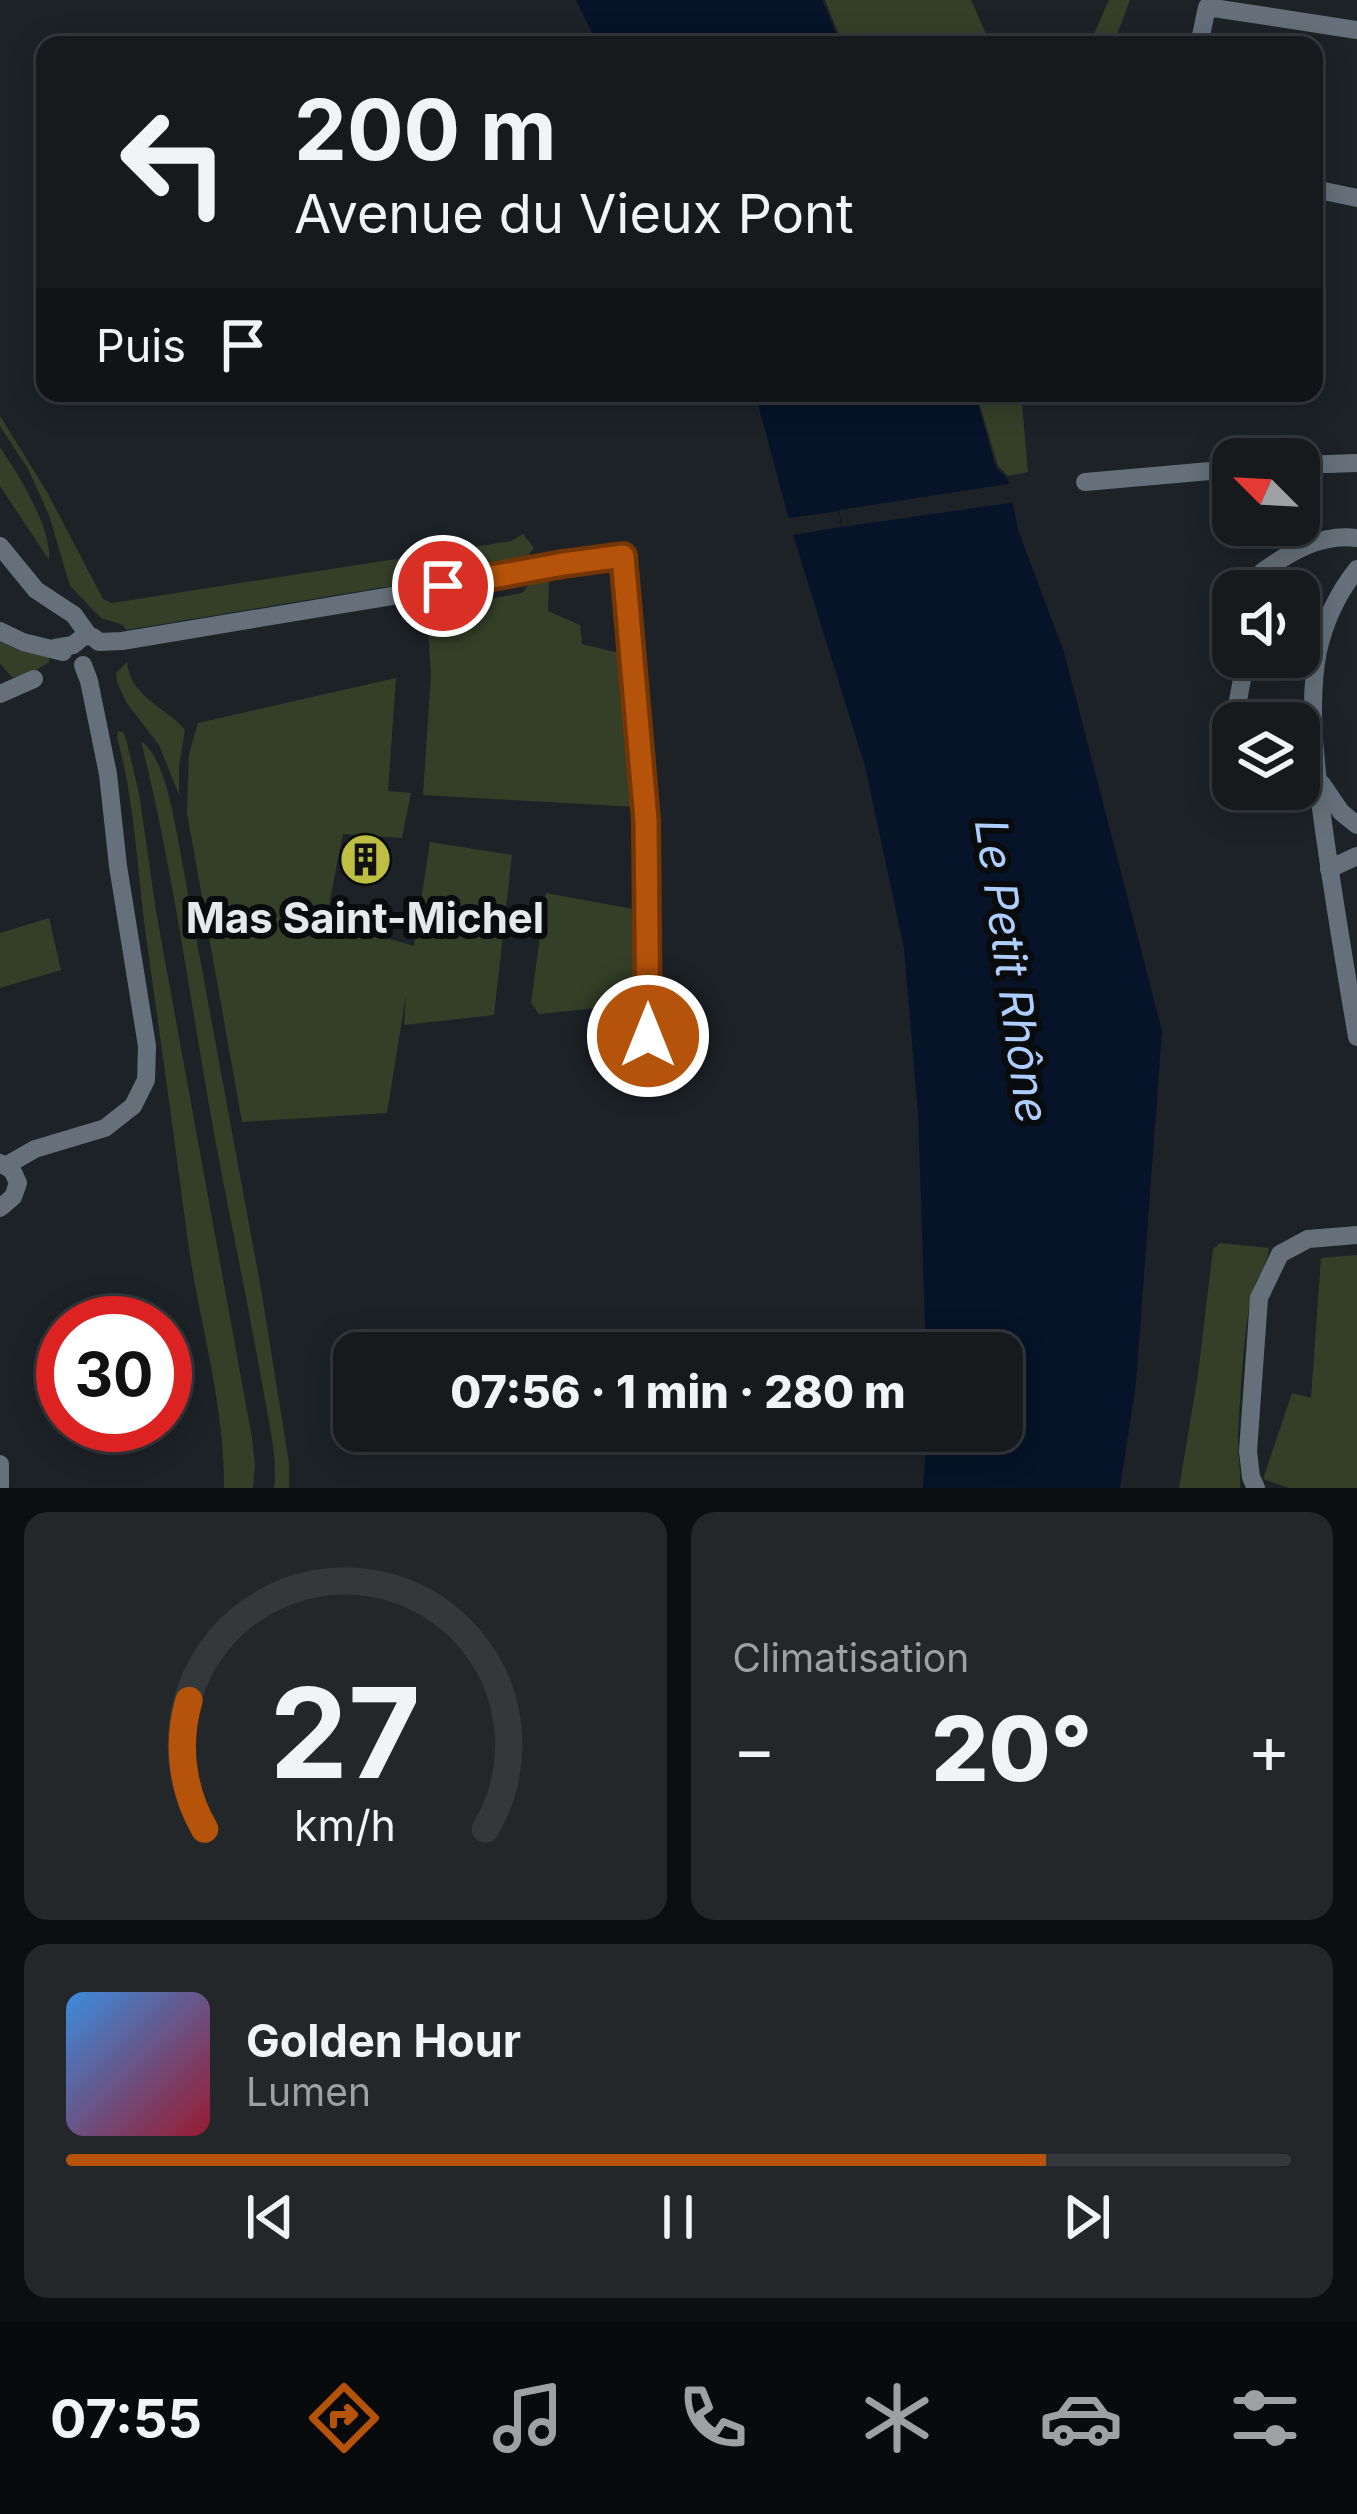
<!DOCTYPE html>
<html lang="fr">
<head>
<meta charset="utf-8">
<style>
	:root { --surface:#161a1d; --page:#23272a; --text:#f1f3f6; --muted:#9ea1a4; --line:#35383b; --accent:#b45309 }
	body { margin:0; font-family:Inter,sans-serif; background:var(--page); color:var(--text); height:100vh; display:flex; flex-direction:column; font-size:45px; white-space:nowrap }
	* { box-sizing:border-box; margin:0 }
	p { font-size:39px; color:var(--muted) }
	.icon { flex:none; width:66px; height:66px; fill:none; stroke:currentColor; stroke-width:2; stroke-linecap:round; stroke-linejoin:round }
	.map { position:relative; height:1488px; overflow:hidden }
	.drawer { display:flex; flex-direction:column; gap:24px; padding:24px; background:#0c0e10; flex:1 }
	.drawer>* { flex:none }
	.guide { position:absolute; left:36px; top:36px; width:1287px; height:366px; border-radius:24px; box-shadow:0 6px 30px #0003,0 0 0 3px var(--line); background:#161a1d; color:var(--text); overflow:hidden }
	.needle { width:78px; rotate:294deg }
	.controls { position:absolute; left:1212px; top:438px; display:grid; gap:24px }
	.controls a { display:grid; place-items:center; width:108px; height:108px; border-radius:24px; background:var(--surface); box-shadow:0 6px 30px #0003,0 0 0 3px var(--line); font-size:60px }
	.speed { position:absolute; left:36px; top:1296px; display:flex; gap:24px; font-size:60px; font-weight:700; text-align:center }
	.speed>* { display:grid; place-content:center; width:156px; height:156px; border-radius:50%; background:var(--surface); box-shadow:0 6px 30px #0003,0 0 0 3px var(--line); line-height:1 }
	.speed .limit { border:18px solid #d22; background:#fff; color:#111 }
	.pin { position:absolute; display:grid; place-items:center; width:102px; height:102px; color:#fff; margin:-51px; border:6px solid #fff; border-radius:50%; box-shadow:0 3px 12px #0007 }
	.me { position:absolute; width:132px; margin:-66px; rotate:0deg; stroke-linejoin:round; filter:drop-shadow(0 0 9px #0008) }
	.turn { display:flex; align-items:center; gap:42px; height:252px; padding:0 60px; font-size:54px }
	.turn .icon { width:156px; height:156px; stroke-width:2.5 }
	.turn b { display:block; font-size:84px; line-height:102px }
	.then { display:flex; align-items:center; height:114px; padding:0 60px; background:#0003; gap:24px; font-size:45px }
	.big { font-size:90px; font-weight:800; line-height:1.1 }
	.drawer .widget { flex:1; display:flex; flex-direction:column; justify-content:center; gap:18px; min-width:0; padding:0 42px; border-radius:24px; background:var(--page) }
	.drawer .dial { align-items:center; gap:0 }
	.dial svg { height:312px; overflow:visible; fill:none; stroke:var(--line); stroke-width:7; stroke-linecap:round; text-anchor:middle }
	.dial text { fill:var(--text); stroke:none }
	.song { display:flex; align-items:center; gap:36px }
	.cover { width:144px; height:144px; border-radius:18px; background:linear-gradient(135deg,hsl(210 70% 55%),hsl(350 70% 35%)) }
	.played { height:12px; border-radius:6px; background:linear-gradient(90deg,var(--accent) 80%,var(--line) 80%) }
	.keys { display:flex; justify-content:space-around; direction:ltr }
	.heat { display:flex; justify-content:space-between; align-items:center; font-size:66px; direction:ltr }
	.drawer .tiles { flex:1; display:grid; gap:24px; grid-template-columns:1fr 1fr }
	.widget:last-child { grid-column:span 2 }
	.trip { position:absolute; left:333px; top:1332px; width:690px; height:120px; border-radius:24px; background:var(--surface); box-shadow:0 6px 30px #0003,0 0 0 3px var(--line); font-weight:800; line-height:120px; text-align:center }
	.tabs { display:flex; height:192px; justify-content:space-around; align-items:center; background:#090a0c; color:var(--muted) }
	.tabs .icon { width:84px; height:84px }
	.tabs .on { color:var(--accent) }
	.tabs b { font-size:54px; color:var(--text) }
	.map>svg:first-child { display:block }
	.green { fill:#353f28 }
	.water { fill:#061328 }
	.pier { fill:#1d2227 }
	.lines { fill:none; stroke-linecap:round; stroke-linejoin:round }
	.minor { stroke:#65707a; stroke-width:18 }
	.route-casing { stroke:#753606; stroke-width:30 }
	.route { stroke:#b45309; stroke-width:21 }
	.labels { text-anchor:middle; stroke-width:12; stroke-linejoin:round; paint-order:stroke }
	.poi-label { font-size:42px; font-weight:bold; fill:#e6e9ec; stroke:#090b0d }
	.water-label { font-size:45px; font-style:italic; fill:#aeceff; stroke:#090b0d }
</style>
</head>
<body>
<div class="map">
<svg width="1357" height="1488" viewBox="0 0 1357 1488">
	<rect width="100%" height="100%" fill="#1d2227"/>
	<!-- green -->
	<g class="green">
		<path d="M825,0H971L991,45H843Z"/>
		<path d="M1109,0H1130L1113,45H1089Z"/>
		<path d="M976,393H1021L1028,472L1008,476L998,466Z"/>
		<path d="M0,416L47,492L103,599L112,603L511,541L523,534L534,548L527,557L516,561L451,576L126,630L123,625L101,618L70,586L49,515L28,469L0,426Z"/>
		<path d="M0,447C18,474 52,528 49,560L0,486Z"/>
		<path d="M549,580L548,611L580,625L582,644L619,653L620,659L629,669L636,807L423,795L431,675L427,610L522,593L529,585Z"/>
		<path d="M0,641L18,650L49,655V662L24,678L12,677L0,664Z"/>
		<path d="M127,662C130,697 165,706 185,730L179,766V795L159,745L126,702L117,682L116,673Z"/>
		<path d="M396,678L388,791L411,793L402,838L343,834L326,920L414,946L430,842L512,855L494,1015L404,1025L406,995L387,1113L242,1122L187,813L189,754L198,723Z"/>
		<path d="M118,731L123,732L126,739L139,793L156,911L252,1438L255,1465L253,1488H224C225,1403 198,1319 187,1235C174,1135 160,1036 146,936C137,870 135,802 117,737Z"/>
		<path d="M141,741C163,756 172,808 177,834L261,1289L289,1463V1488H274C278,1456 268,1420 263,1388C251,1322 238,1256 225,1191C195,1041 178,889 141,741Z"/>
		<path d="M546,893L633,909L636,1004L539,1014L531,1003Z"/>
		<path d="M49,918L61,970L0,988V933Z"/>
		<path d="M1220,1243L1269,1248C1267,1268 1253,1281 1250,1300C1243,1347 1240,1394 1238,1441C1238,1457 1241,1473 1240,1488H1179L1198,1374L1213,1249Z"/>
		<path d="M1357,1255V1488H1289L1263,1479L1292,1393L1311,1398L1321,1258Z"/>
	</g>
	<!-- water -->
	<g class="water">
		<path d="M576,0H822L841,45H598Z"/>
		<path d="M755,393H975L996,468L1008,479L1018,530L1064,652L1162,1031L1136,1383L1120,1488H923L927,1431H1002V1353H926L918,1112L904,948L865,766L794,538Z"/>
	</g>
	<!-- pier -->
	<g class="pier">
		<path d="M1014,483L1017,502L842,527L839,510Z"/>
		<path d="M839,511L841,527L787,536L782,519Z"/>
	</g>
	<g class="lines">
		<!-- minor -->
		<g class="minor">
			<path d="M1199,45L1207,7L1357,30"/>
			<path d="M1314,200L1324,191L1357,198"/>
			<path d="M1299,465L1357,463"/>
			<path d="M1085,482L1233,469"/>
			<path d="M0,546L36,590L74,615L89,636"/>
			<path d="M1357,569C1337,594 1325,620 1318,651C1308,702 1315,757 1321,808C1331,885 1344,960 1357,1037"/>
			<path d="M1258,591L1262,572C1290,552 1321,533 1357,538"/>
			<path d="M0,631L23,642L63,652"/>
			<path d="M55,648L73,645L84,636L93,637L99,642L122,641L404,594L522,571L624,556L646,820L648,1037"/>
			<path d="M0,694L34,679"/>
			<path d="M1234,723L1246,657"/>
			<path d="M1322,784L1341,812L1357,825"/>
			<path d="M1329,869L1357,856"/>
			<path d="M7,1165L35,1149L105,1128L133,1106L146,1080L147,1046L118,866L108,774L89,681L83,665"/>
			<path d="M0,1208L13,1197L18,1183L12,1170L0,1163"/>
			<path d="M0,1464V1486"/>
			<path d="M1256,1488L1251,1477L1248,1451L1259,1298L1280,1254L1308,1239L1357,1235"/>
		</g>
	</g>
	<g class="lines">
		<defs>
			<path id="route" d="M443,586L563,564L623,556L646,820L648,1036"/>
		</defs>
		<!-- route casing -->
		<use href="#route" class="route-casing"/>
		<!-- route -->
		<use href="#route" class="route"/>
	</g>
	<!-- icons -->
	<defs>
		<symbol id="building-disc" viewBox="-11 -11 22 22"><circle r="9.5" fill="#bebf42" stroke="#090b0d"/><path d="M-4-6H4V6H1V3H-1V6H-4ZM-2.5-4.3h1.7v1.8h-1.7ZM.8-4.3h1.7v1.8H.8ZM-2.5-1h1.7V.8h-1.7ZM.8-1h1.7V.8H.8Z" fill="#111"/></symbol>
	</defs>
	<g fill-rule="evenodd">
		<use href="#building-disc" x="336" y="830" width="59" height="59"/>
	</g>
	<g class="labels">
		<!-- poi labels -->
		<g class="poi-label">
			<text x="365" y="933">Mas Saint-Michel</text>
		</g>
		<!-- water labels -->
		<g class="water-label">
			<text transform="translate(1012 971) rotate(82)" y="16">Le Petit Rhône</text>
		</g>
	</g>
</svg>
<div class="controls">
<a><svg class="needle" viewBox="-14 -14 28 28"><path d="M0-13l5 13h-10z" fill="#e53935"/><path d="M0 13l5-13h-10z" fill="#9ea1a4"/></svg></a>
<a><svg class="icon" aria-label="sound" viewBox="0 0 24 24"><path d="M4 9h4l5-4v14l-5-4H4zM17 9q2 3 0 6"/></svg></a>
<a><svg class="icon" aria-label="layers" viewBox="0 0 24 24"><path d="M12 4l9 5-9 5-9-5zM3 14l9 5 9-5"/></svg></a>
</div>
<div class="speed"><div class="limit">30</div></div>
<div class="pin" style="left:443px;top:586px;background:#d93025"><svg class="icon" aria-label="arrive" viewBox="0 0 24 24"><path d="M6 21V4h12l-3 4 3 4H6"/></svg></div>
<svg class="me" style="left:648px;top:1036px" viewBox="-20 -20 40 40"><circle r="17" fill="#b45309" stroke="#fff" stroke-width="3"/><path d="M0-11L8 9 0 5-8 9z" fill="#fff"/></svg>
<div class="trip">07:56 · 1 min · 280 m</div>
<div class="guide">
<div class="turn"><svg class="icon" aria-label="left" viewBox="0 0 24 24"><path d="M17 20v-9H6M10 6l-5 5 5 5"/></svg><div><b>200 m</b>Avenue du Vieux Pont</div></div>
<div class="then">Puis<svg class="icon" aria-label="arrive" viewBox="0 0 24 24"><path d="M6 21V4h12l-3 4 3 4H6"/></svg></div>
</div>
</div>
<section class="drawer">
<div class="tiles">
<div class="widget dial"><svg viewBox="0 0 100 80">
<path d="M14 69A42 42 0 1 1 86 69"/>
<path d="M14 69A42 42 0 0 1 10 36" stroke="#b45309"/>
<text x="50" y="56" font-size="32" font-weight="700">27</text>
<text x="50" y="72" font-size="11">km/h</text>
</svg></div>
<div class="widget"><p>Climatisation</p>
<div class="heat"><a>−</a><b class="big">20°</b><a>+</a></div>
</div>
<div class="widget">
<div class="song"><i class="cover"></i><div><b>Golden Hour</b><p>Lumen</p></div></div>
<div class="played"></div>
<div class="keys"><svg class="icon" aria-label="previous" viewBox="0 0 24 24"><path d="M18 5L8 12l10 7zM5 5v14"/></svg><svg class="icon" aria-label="pause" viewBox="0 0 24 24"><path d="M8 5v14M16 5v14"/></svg><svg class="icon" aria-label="next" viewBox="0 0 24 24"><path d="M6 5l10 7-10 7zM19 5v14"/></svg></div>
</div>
</div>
</section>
<nav class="tabs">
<b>07:55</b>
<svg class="icon on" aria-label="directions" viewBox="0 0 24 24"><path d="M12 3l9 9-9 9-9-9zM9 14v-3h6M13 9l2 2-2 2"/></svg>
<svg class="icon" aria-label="music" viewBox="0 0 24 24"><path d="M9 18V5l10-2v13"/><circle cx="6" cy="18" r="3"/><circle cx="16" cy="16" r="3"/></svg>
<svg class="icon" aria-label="phone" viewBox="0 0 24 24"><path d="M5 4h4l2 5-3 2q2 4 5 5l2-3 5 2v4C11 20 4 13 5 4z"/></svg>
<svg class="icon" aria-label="climate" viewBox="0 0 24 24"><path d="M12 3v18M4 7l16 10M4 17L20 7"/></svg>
<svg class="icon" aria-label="car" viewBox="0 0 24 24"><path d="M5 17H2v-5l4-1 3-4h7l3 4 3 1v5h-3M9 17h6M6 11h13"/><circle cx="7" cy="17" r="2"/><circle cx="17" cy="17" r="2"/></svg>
<svg class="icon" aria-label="filters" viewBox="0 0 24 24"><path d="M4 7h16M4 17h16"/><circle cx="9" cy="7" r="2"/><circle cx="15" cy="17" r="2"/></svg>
</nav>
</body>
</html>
